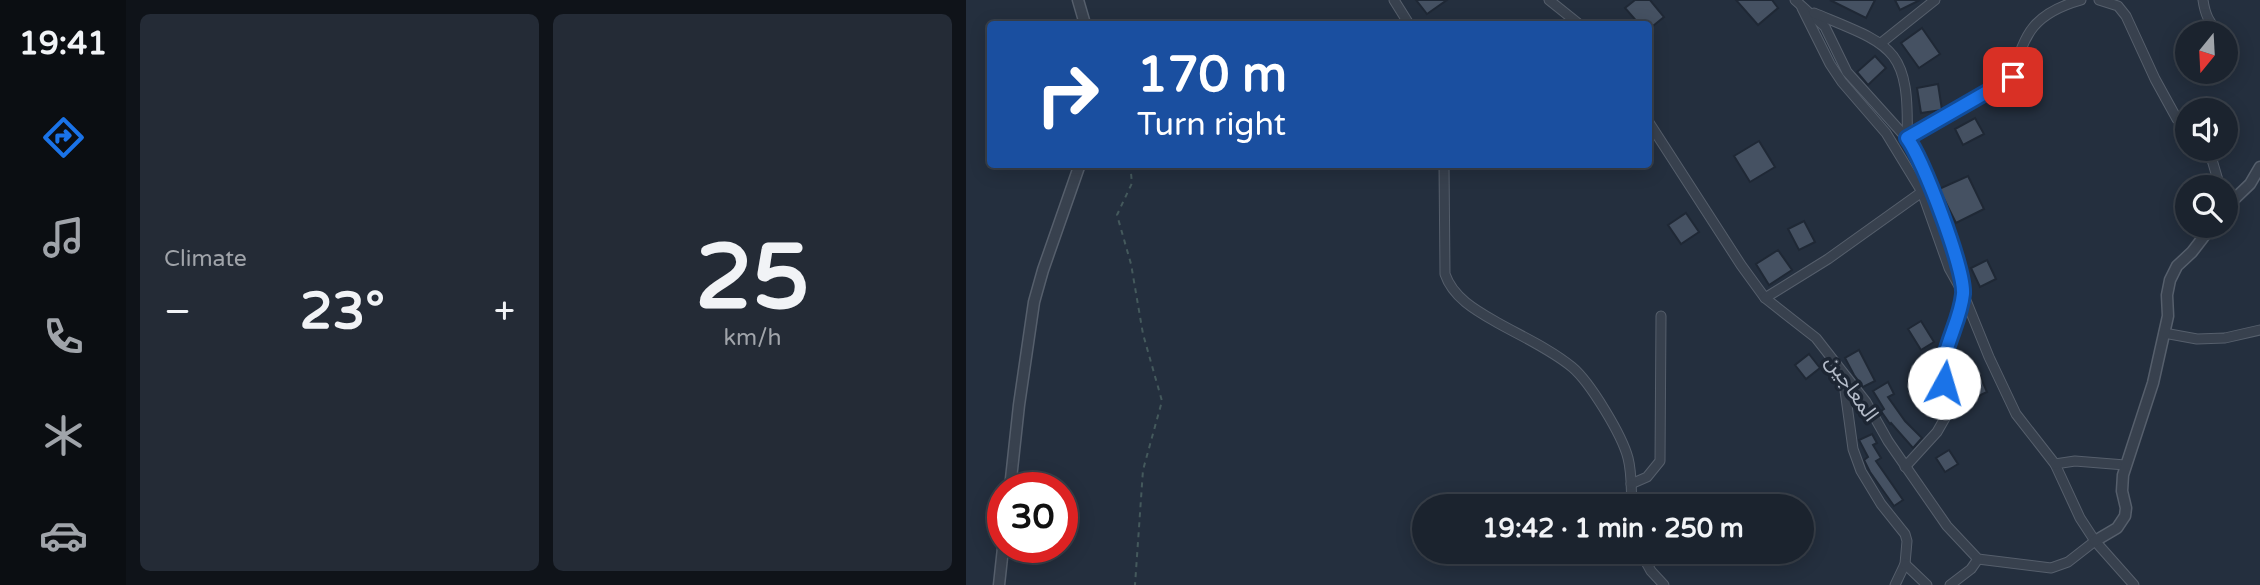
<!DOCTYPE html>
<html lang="en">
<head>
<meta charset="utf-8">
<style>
	:root { --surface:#1b232e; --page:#242b36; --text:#f1f3f6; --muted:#a0a4aa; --line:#39404a; --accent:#1a73e8 }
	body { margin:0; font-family:"Varela Round","Noto Sans Arabic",sans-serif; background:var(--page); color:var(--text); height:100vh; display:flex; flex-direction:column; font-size:26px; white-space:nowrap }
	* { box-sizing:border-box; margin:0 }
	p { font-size:23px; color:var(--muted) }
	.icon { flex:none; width:38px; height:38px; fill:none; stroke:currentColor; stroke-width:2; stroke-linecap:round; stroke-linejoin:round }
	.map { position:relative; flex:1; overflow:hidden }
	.panel { display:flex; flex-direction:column; gap:14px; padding:14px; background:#0f1319; width:840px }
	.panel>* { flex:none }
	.guide { position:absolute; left:21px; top:21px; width:665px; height:147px; border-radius:7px; box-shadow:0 4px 18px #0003,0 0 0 2px var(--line); background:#1a4fa0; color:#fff; overflow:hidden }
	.needle { width:46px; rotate:198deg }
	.buttons { position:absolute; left:1209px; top:21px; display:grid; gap:14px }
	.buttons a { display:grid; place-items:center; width:63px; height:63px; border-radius:50%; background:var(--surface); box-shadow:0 4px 18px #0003,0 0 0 2px var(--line); font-size:35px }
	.speed { position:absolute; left:21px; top:472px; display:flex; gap:14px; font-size:35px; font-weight:700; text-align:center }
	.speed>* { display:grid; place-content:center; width:91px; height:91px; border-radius:50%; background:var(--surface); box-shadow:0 4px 18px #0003,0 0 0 2px var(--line); line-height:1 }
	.speed .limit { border:10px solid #d22; background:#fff; color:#111 }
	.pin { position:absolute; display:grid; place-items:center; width:60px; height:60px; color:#fff; margin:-30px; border-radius:14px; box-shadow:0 4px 10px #0006 }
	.me { position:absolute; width:77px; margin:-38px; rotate:6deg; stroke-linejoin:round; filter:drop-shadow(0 0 5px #0008) }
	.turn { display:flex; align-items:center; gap:24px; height:147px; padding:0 35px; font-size:32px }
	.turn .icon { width:91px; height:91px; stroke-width:2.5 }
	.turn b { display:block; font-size:49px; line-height:60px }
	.big { font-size:52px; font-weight:800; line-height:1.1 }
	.panel .widget { flex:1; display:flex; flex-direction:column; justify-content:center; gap:10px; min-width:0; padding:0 24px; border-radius:10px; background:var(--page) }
	.panel .dial { align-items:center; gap:0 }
	.dial b { font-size:91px; line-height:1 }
	.heat { display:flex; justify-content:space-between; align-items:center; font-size:38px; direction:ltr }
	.panel .tiles { flex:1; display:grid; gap:14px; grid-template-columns:repeat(2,1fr) }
	.trip { position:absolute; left:446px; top:494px; width:402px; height:70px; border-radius:35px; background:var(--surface); box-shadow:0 4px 18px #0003,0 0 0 2px var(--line); font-weight:800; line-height:70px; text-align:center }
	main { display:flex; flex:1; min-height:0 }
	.tab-bar { display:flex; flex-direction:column; width:126px; justify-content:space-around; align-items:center; background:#0b0e12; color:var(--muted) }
	.tab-bar .icon { width:49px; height:49px }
	.tab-bar .on { color:var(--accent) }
	.tab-bar b { font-size:32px; color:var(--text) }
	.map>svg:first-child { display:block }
	.building { fill:#455162; stroke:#1f2835; stroke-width:2 }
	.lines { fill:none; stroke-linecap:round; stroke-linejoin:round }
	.minor-casing { stroke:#565f6c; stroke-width:11 }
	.tertiary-casing { stroke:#565f6c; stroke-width:13 }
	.path { stroke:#44595c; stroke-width:2; stroke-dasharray:5 5; stroke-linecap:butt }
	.minor { stroke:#38414e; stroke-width:9 }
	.tertiary { stroke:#38414e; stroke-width:10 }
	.route-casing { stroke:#114b97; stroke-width:18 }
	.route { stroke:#1a73e8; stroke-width:12 }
	.labels { text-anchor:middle; stroke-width:7; stroke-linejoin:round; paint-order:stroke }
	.street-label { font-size:21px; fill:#b4bcc9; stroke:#1d2633 }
</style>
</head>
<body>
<main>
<nav class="tab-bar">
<b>19:41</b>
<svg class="icon on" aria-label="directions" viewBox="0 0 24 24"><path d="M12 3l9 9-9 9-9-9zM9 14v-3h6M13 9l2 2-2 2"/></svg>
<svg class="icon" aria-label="music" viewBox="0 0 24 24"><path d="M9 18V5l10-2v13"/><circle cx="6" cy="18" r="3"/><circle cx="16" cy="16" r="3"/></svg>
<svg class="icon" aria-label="phone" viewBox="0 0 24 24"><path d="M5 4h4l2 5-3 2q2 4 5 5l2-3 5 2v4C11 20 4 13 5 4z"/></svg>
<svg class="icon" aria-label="climate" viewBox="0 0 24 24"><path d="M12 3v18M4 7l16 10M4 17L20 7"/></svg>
<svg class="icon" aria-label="car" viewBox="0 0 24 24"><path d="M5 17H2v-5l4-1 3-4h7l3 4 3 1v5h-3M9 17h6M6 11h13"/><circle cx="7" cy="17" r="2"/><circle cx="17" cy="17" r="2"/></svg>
</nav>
<section class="panel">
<div class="tiles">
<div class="widget"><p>Climate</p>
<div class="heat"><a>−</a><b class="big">23°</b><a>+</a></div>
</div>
<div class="widget dial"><b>25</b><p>km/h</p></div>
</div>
</section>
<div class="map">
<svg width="1294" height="585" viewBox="0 0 1294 585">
	<rect width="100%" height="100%" fill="#242f3e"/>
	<!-- building -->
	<g class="building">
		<path d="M450,0H481L461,14Z"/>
		<path d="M669,0H684L698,17L682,30V24H673L659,8Z"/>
		<path d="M770,0H806L812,8L792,25Z"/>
		<path d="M864,0H909L900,18Z"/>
		<path d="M929,0H954L934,10Z"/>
		<path d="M956,28L974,54L953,68L935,43Z"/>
		<path d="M909,56L920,68L902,85L891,72Z"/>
		<path d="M972,84L976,110L955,113L951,88Z"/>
		<path d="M1009,118L1018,134L997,145L989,129Z"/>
		<path d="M793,141L809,167L784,182L768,156Z"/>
		<path d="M1002,176L1018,209L990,223L973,189Z"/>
		<path d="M720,213L733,232L715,244L702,225Z"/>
		<path d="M838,221L849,242L833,250L822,229Z"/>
		<path d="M812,250L826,270L803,285L790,264Z"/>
		<path d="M1021,260L1030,279L1014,287L1005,268Z"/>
		<path d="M955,321L968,342L955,350L942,329Z"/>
		<path d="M893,350L909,381L897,387L888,375L879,358Z"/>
		<path d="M843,354L854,368L840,379L829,365Z"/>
		<path d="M1008,362L1021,392L1002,401L989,370Z"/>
		<path d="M922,382L928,394L922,397L939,421L956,438L947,448L925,423L924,424L915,411L918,409L907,391Z"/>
		<path d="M906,434L911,443L907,445L915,458L910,461L937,500L928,506L904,472L898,460L902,457L893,440Z"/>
		<path d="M983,450L992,464L979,472L970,458Z"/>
	</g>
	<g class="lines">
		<defs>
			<g id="minor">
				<path d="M428,0L443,24"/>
				<path d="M583,0L613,24"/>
				<path d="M829,0L859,27L881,72L945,143L975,211L994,281"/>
				<path d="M1133,0L1152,6L1160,16L1189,79L1211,119L1222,129"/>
				<path d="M1237,0C1239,14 1243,23 1253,33"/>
				<path d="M836,8L864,64L876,82L920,133L956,192L983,268L997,293L1023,357L1050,414L1089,464L1114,518L1129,541L1168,585"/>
				<path d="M848,13C925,45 944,46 941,138"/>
				<path d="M1260,40L1266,46"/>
				<path d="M915,43L969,0"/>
				<path d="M682,121L775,265L799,298L850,338L900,402L922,441L981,526L1012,559L1085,568L1102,562L1129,541"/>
				<path d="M941,138L1047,77C1057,33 1069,13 1115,0"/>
				<path d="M1240,149L1244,153L1254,187"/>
				<path d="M478,164L479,274C487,298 511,311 532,323C557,337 584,349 606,367C624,382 656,435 662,458C666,473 665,490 666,506"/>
				<path d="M799,298L862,259L960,189"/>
				<path d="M1198,333L1231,339L1259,338L1294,330"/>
				<path d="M877,376L887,449L895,471L915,504L939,534L941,541L939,564L929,585"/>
				<path d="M1089,464L1109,461L1159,465"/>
				<path d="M939,467L971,432L979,418L982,398L976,373L977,365L985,341L996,295"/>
				<path d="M665,484L681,477L694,461L695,316"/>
				<path d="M674,551L685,571L698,585"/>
				<path d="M939,564L961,585"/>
				<path d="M984,585L1005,569L1012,559"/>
			</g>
			<g id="tertiary">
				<path d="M112,0L119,24"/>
				<path d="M1260,207L1284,184L1294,167"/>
				<path d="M44,488L53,405L68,302L77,270L114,164"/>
				<path d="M1129,541L1151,528L1159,516L1160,508L1156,491L1157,475L1187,383L1202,316L1201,295L1204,280L1211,266L1226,252L1246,226"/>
				<path d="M33,585L37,548"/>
			</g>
		</defs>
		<!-- minor casing -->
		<use href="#minor" class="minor-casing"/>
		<!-- tertiary casing -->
		<use href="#tertiary" class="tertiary-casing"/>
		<!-- path -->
		<path class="path" d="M164,164L166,183L151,215L165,264L177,334L196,401L177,470L169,585"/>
		<!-- minor -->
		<use href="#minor" class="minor"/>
		<!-- tertiary -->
		<use href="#tertiary" class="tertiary"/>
	</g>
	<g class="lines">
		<defs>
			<path id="route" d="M978,383C972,353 994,325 997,294C999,270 957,159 941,138L1047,77"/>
		</defs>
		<!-- route casing -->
		<use href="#route" class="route-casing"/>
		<!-- route -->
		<use href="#route" class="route"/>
	</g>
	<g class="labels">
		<!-- street labels -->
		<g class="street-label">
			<text transform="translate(886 388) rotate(55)" y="7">المعاجين</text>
		</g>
	</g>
</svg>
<div class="buttons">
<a><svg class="needle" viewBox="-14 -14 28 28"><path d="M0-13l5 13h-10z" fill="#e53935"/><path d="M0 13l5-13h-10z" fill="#a0a4aa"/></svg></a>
<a><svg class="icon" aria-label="sound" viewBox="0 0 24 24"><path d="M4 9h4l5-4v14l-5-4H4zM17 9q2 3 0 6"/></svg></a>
<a><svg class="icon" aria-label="search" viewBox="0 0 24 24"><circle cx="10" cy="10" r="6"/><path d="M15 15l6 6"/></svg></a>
</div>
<div class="speed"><div class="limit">30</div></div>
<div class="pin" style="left:1047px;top:77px;background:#d93025"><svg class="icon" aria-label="arrive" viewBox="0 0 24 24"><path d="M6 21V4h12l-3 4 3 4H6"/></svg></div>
<svg class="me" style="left:978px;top:383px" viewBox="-20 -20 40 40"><circle r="19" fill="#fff"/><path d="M0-13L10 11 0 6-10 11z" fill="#1a73e8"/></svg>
<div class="trip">19:42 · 1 min · 250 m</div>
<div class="guide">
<div class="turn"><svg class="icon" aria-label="right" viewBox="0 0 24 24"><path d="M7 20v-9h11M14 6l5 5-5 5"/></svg><div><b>170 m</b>Turn right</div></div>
</div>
</div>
</main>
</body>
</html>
